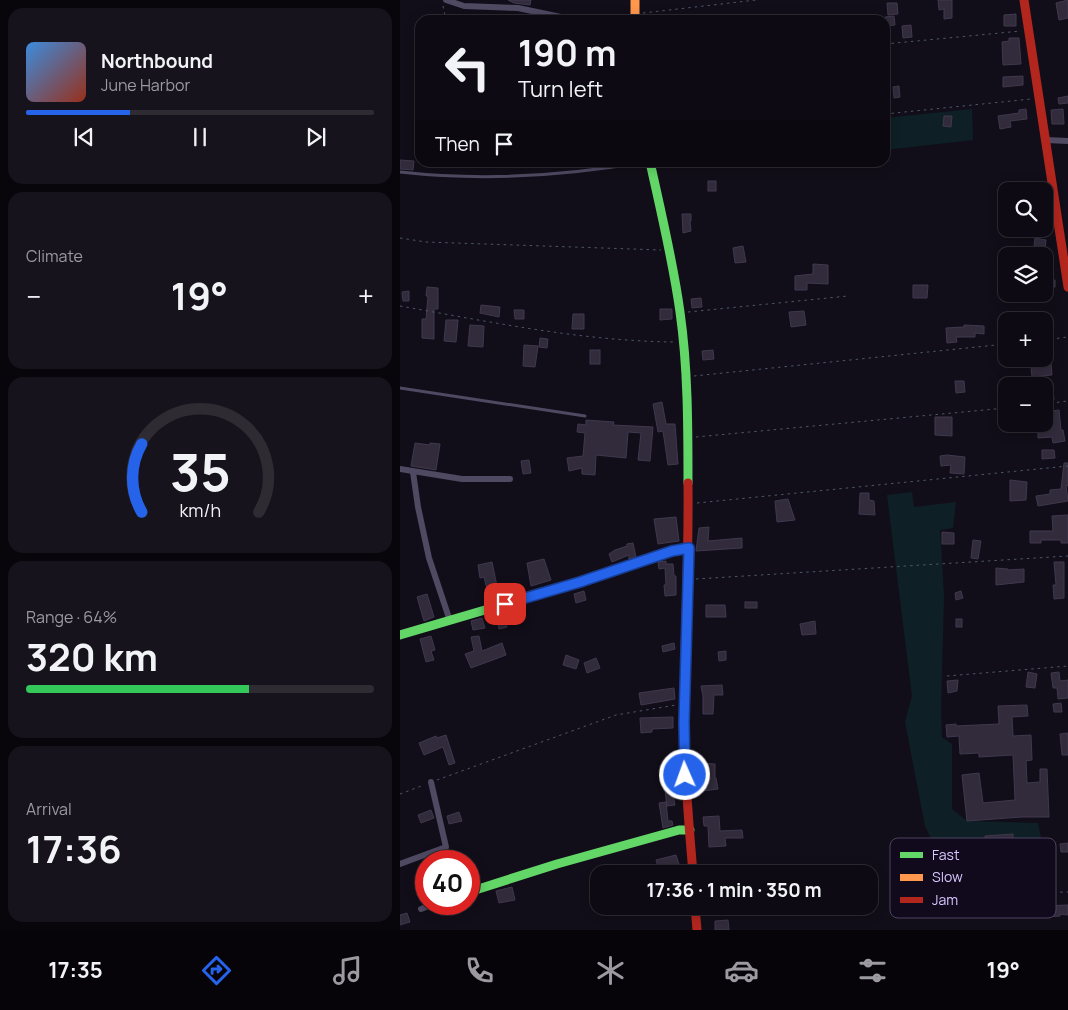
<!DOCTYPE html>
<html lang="en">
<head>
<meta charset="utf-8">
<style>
	:root { --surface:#0e0a13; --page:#17131c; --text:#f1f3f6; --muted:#9b9aa0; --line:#2e2b33; --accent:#2563eb }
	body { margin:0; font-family:Manrope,sans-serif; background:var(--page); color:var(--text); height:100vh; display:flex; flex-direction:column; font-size:19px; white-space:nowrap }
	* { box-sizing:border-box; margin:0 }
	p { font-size:16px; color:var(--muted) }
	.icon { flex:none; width:28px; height:28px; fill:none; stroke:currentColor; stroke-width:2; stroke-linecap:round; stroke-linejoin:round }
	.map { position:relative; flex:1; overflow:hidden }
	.sheet { display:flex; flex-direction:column; gap:8px; padding:8px; background:#08060a; width:400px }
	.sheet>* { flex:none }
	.top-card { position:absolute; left:15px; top:15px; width:475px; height:152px; border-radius:15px; box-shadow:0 2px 12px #0003,0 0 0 1px var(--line); background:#0e0a13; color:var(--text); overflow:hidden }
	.tools { position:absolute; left:598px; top:182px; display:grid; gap:10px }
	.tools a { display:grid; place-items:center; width:55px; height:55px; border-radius:10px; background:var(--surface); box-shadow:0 2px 12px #0003,0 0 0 1px var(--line); font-size:25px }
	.speed { position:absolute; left:15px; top:850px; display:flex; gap:10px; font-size:25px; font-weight:700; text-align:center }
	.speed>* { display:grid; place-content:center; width:65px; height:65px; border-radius:50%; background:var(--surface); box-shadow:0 2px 12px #0003,0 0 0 1px var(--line); line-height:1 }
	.speed .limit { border:8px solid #d22; background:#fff; color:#111 }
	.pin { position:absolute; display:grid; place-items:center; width:42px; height:42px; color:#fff; margin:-21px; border-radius:10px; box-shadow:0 2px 8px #0006 }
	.me { position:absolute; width:55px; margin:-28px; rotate:358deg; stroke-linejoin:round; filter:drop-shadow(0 0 4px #0008) }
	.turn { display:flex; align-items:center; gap:18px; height:105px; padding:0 20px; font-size:22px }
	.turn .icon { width:65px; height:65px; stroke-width:2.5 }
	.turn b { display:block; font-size:35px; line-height:42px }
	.then { display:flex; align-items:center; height:48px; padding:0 20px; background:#0003; gap:10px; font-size:19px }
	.big { font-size:38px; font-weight:700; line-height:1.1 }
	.sheet .tile { flex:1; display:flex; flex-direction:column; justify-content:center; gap:8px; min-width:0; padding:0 18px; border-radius:15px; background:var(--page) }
	.sheet .dial { align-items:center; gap:0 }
	.dial svg { height:130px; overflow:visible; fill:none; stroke:var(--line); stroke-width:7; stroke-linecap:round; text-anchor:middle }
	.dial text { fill:var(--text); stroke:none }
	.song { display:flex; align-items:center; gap:15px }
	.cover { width:60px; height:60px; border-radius:8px; background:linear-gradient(135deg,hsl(210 70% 55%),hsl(10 70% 35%)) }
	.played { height:5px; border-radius:2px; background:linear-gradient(90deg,var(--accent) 30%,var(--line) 30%) }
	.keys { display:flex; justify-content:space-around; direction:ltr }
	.heat { display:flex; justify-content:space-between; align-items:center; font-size:28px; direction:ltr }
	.charge { height:8px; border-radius:4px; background:linear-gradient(90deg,#34c759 64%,var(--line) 0) }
	.trip { position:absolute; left:190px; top:865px; width:288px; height:50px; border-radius:15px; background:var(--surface); box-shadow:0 2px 12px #0003,0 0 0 1px var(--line); font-weight:700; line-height:50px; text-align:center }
	.dock { display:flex; height:80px; justify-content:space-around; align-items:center; background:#060408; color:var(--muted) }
	.dock .icon { width:35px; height:35px }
	.dock .current { color:var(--accent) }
	.dock b { font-size:22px; color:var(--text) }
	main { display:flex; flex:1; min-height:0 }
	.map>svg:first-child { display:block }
	.green { fill:#0e2025 }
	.building { fill:#322b3c; stroke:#40384e }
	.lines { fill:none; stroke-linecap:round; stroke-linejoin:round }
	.path { stroke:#4c5668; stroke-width:1; stroke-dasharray:2.5 4; stroke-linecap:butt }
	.lane { stroke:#4f4962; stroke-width:3 }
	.street { stroke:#4f4962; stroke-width:6 }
	.fast { stroke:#63d668; stroke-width:9 }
	.slow { stroke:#ff974d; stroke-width:9 }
	.jam { stroke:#b3261e; stroke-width:9 }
	.route-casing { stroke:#184099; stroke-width:12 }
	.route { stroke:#2563eb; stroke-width:9 }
	.key { fill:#110a1d; stroke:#4d4261; stroke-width:1 }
	.key-label { font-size:14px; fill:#d8c6ff }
</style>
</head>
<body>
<main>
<section class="sheet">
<div class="tile">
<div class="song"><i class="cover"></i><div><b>Northbound</b><p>June Harbor</p></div></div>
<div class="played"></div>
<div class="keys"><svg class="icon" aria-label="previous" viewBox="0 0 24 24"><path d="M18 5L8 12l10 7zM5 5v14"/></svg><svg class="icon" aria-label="pause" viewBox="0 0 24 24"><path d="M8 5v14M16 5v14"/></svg><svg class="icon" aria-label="next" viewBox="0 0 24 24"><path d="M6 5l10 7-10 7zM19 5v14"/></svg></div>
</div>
<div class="tile"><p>Climate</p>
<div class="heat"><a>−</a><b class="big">19°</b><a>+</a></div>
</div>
<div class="tile dial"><svg viewBox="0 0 100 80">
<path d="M14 69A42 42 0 1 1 86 69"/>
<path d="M14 69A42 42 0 0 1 14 27" stroke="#2563eb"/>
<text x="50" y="56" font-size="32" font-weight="700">35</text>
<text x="50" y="72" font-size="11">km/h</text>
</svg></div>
<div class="tile"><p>Range · 64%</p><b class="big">320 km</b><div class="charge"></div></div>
<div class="tile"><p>Arrival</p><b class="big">17:36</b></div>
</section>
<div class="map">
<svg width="668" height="930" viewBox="0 0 668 930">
	<rect width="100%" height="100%" fill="#120e19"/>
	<!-- green -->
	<g class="green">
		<path d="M572,109L573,140L485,150V118Z"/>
		<path d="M512,492L514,507L556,502L553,528L540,530L544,596L541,709L542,737L552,744V809L567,821L638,823L641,837L610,867L588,873L539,855L525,826L505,722L512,696L487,495Z"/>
	</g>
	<!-- building -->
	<g class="building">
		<path d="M108,0H131L130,5L114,3Z"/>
		<path d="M538,0H552V18L544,19V9L539,10Z"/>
		<path d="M668,0V18L659,20L656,3Z"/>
		<path d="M487,3H497L498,14L488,15Z"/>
		<path d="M616,14V26H604V15Z"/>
		<path d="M494,16L495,25L485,26V17Z"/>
		<path d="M511,25L512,37L503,38L502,26Z"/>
		<path d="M609,38H619L621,64L603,65L602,42L609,41Z"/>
		<path d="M623,76V85L603,87V77Z"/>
		<path d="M499,86L500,97L494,98L493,87Z"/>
		<path d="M668,96V103L659,104L658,98Z"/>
		<path d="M626,109L627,119L610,121L611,127L600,129L598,116L619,113V110Z"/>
		<path d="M663,109L664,124H652L651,110Z"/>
		<path d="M544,116H552L551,127L543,126Z"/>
		<path d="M0,160L14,161L13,170L0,169Z"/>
		<rect x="308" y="181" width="8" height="10"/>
		<path d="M282,214H291V221H290L291,231L283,233Z"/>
		<path d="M635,238L646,240L645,249L634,247Z"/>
		<path d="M343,246L346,262L335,263L333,248Z"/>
		<path d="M628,249L637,250V256H627Z"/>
		<path d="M413,264L428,265V284L407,283V290H395V276L413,274Z"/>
		<path d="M644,280H655V287L644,288Z"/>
		<path d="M513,285H528L527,298H513Z"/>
		<path d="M27,287L38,288V309H34V339L22,338V319H26L28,296H26Z"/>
		<path d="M9,291V301H3L2,292Z"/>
		<path d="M301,298L302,307L292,308L291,299Z"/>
		<path d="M81,305L100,307L99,317L80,313Z"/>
		<path d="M260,309H272V319L260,320Z"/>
		<path d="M114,310H124V319H115Z"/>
		<path d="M404,311L406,325L391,327L389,312Z"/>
		<path d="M173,314H184V329H172Z"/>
		<path d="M644,319H650L652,327L644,328Z"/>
		<path d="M46,320H58L56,342L44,341Z"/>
		<path d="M70,325L84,326L83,347L68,346Z"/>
		<path d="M564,325L584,326V334L575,333V337H556L557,342L547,343L546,328L564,327Z"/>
		<path d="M140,338L148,339L147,348L139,347Z"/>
		<path d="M124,345L138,346L135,367L123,366Z"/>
		<rect x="190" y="350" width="10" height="14"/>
		<path d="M313,350L314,359L303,360L302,351Z"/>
		<path d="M644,352H650L652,375L632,377L630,359H644Z"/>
		<path d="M555,381H564L565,392L556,393Z"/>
		<path d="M653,389L654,400H647L646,390Z"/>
		<path d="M262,402L266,424H275L278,464L268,465L263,431L258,432L253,404Z"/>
		<path d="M659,410L661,430H663L665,441L653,443L652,437L638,438V428L654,427L652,411Z"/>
		<path d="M535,417H552V436L535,435Z"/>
		<path d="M186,420L214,422L213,425L253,427L250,461L238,460L241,433L228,432L226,458L196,455L195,475L182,474V468L169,471L167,458L183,456L185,433L177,432L178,424L186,425Z"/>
		<path d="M15,443L30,445V443L40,444L36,470L11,466Z"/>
		<path d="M642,450H654L655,458L642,459Z"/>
		<path d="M547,455L565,457L564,474L550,473L551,465L541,466L540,456Z"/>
		<path d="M129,460L131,473L123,474L121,461Z"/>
		<path d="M664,463H668V486L666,485L668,501L638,506L636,496L650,494V490L661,489Z"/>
		<path d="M610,480L627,482L626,500L610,501Z"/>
		<path d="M460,493H469V500L474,501L475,515L459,514Z"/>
		<path d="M388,499L395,520L377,522L375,501Z"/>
		<path d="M668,515V543H661V540H641V543H630V531H653L652,516Z"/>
		<path d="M276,517L279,541L258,544L254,519Z"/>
		<path d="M309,527L308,541L342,538V548L296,551L299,528Z"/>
		<path d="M542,532L554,533V544H542Z"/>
		<path d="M573,540L581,541L578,559L571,558Z"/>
		<path d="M233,543L236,557L229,559V555L212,562L209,554L215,550L227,546V544Z"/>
		<path d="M144,559L151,580L131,586L127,563Z"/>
		<path d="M266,561V564H273L274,576H276V595L265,596L264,585H266L265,568L259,569L258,562Z"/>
		<path d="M92,562L99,596L89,598L84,577L80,578L78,565Z"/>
		<path d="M654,562H664V598L654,599L653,585H656Z"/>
		<path d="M596,568L608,569V570L624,569V582L596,585Z"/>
		<path d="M184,591L186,600L176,603L174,594Z"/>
		<path d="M561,591L563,598L556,600L555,593Z"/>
		<path d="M27,594L34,617L24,621L17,597Z"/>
		<rect x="345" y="602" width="12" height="6"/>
		<path d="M306,605H325L326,617H306Z"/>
		<path d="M104,615L107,627L99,629L96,617Z"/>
		<path d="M82,618L85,628L73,630L71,621Z"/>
		<rect x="556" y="619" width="6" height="8"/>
		<path d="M415,621L416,634L402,635L400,624Z"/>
		<path d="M31,636L35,650L31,651L34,660L26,662L20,639Z"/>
		<path d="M79,636L82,651L102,643L106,655L71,668L65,654L74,651L71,637Z"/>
		<path d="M274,643L275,649L263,652L262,646Z"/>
		<path d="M326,651V660L319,661L318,652Z"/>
		<path d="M166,655L179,660L176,669L163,665Z"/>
		<path d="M196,658L200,668L187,673L184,663Z"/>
		<path d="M628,672L637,674L635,688L626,687Z"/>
		<path d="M659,672L660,681L668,680V698L658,699L657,688H653L651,673Z"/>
		<path d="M558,680L557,691L548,693L547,681Z"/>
		<path d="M322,685L323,695H314L313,714H303V696L301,686Z"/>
		<path d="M274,688L275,699L241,705L239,693Z"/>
		<path d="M661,703L662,712H654L653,704Z"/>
		<path d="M627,705L628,716L612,717L613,736L631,735L632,760L626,761L627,783L640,782V769H647L649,817H622L567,821L562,775L579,773L583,803L615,800L613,755L579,757V753L560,754L559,736L547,737L546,725L556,724V726L599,724L598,706Z"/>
		<path d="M273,717V728L252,729V732L241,733L240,718Z"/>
		<path d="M668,733V755H662L660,734Z"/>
		<path d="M46,735L55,763L49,765L43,747L24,755L19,743L36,736L37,738Z"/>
		<path d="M300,763L315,764V778H316L318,789L302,791L299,771L293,772L292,765Z"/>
		<path d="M272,789L275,805L267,806L265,790Z"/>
		<path d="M266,802L268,821H272L273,825L263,828L259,803Z"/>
		<path d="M31,810L34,818L21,823L18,815Z"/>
		<path d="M59,812L62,821L49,824L47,816Z"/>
		<path d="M319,816L320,831L342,830L343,838H325L326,846L309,847L308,826H304L303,817Z"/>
		<path d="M613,834V844L585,846V836Z"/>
		<path d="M668,843V852H661L660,844Z"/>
		<path d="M276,855L279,864L269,867V864L258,867L256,860Z"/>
		<path d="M112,887L115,900L99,903L96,891Z"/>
		<path d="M668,905V915L660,914V916L646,917L645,906Z"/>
		<path d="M7,913L10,922L0,925V915Z"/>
		<path d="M328,920L329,930H315V921Z"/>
	</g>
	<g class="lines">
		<!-- path -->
		<g class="path">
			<path d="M43,6L46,20"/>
			<path d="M243,13L356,0"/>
			<path d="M485,44L621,31"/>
			<path d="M485,114L631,99"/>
			<path d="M0,238L26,242L261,250"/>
			<path d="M0,306C91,322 182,341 274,342"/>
			<path d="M288,312L448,296"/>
			<path d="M644,340L668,337"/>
			<path d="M294,376L606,344"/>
			<path d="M644,404L668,401"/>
			<path d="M296,437L606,408"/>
			<path d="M297,503L668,466"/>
			<path d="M296,579L668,556"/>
			<path d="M547,676L668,666"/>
			<path d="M37,780L216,715L276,705"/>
			<path d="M0,794L24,785"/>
			<path d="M498,902L626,893L668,892"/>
		</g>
		<!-- lane -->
		<g class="lane">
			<path d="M0,172C80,181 165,176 244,162"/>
			<path d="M0,388L185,416"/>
		</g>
		<!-- street -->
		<g class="street">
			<path d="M46,0L64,6L118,8L175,20"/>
			<path d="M646,140L668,141"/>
			<path d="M0,469L62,479H110"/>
			<path d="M13,472L18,507L29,558L50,621"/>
			<path d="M36,851L38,861"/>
			<path d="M0,864L46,847L31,782"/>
			<path d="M21,909L34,904"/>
		</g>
		<!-- fast -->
		<g class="fast">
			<path d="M250,162C261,212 273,261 280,312C288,368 288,427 288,483"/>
			<path d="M0,635L180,582L272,551L289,548"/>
			<path d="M69,892L157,864L279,830H290"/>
		</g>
		<!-- slow -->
		<path class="slow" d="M235,0V20"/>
		<!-- jam -->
		<g class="jam">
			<path d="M624,0L668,287"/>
			<path d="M288,483C289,563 284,643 284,722C284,773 289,824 293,874"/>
			<path d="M295,906L297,930"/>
		</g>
	</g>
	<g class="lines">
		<defs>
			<path id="route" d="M105,604L180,582L272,551L289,548L284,722L285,775"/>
		</defs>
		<!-- route casing -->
		<use href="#route" class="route-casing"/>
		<!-- route -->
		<use href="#route" class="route"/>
	</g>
	<!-- legend -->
	<rect x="490" y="838" width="166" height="80" rx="8" class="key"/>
	<rect x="500" y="852" width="23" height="6" fill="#63d668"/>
	<rect x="500" y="874" width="23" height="7" fill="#ff974d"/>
	<rect x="500" y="897" width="23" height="6" fill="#b3261e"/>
	<g class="key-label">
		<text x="532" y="860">Fast</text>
		<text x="532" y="882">Slow</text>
		<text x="532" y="905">Jam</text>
	</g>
</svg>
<div class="tools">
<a><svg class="icon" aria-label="search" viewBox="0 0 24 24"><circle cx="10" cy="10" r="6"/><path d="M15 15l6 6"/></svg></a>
<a><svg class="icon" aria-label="layers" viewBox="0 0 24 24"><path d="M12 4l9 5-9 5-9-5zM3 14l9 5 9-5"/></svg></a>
<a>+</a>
<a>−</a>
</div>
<div class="speed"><div class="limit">40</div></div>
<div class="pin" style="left:105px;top:604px;background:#d93025"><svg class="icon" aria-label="arrive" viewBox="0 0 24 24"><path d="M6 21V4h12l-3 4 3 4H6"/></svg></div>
<svg class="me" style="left:285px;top:775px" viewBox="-20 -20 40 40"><circle r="17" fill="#2563eb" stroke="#fff" stroke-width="3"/><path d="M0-11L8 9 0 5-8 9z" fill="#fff"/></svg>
<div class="trip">17:36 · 1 min · 350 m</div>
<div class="top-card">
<div class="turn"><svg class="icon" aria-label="left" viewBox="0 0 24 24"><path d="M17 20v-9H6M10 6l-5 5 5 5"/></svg><div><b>190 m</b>Turn left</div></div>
<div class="then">Then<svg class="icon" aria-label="arrive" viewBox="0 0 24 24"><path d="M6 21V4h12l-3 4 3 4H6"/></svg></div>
</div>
</div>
</main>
<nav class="dock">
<b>17:35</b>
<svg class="icon current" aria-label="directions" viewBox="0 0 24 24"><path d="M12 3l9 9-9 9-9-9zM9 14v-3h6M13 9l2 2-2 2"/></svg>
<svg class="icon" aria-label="music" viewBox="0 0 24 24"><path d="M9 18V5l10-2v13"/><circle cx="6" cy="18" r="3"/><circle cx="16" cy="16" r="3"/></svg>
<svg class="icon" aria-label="phone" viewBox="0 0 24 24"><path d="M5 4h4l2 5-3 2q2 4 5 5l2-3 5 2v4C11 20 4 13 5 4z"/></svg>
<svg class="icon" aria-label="climate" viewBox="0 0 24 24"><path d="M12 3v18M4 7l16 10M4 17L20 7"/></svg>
<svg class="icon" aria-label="car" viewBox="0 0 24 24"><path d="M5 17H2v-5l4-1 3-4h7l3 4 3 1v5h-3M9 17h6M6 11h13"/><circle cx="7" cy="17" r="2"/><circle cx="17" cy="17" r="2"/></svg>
<svg class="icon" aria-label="filters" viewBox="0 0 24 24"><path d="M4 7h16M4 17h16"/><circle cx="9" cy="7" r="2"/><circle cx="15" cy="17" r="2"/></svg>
<b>19°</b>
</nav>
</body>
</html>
